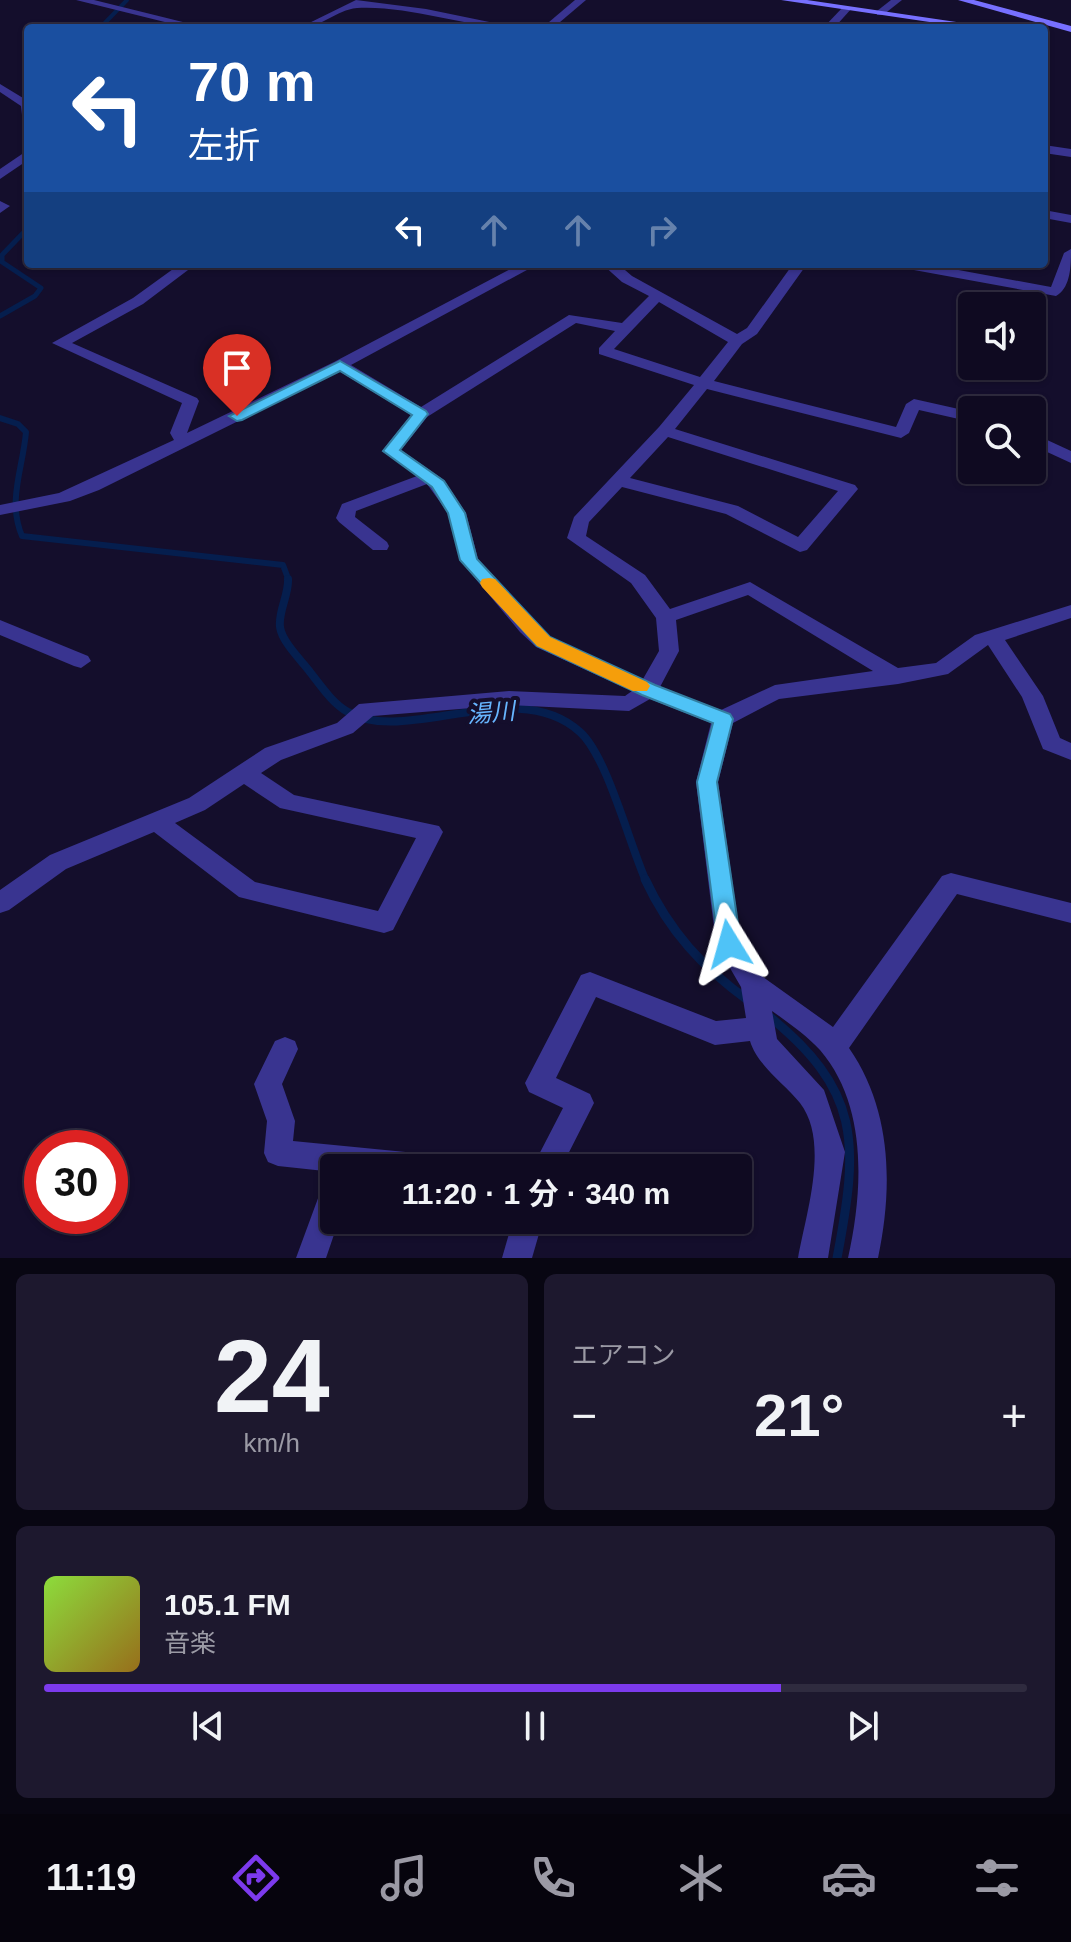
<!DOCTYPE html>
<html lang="ja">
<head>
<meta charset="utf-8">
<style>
	:root { --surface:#0f0a21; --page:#1d182e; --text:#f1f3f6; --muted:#9b9aa5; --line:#2f2b3f; --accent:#7c3aed }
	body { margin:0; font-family:Helvetica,"Noto Sans JP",sans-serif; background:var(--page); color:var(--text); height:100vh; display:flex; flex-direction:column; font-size:30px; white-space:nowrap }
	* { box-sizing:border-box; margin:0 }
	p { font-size:26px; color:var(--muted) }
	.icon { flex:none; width:44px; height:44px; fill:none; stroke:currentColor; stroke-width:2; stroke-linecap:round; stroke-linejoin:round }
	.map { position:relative; height:1258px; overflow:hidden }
	.side { display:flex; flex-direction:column; gap:16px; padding:16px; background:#080612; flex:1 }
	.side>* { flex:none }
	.top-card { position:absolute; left:24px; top:24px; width:1024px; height:244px; border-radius:8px; box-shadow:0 2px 6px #0004,0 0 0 2px var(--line); background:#1a4fa0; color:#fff; overflow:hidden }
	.buttons { position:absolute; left:958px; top:292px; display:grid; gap:16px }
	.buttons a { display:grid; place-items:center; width:88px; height:88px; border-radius:8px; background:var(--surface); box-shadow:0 2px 6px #0004,0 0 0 2px var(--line); font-size:40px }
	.speed { position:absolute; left:24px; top:1130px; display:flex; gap:16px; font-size:40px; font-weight:700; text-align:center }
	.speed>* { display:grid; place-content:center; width:104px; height:104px; border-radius:50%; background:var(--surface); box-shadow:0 2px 6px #0004,0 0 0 2px var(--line); line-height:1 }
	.speed .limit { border:12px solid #d22; background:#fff; color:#111 }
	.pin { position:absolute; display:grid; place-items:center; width:68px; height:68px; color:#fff; margin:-82px -34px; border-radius:50% 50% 50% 0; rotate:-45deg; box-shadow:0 0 8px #0007 }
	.pin .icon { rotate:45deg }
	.me { position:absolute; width:88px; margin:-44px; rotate:352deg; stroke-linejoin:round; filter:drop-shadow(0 0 6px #0008) }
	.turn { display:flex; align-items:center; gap:28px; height:168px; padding:0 32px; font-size:36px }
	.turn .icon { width:104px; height:104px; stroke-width:2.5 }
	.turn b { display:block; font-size:56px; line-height:68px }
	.lanes { display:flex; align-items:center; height:76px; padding:0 32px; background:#0003; justify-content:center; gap:40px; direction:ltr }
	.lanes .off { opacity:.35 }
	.big { font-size:60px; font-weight:700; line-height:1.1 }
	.side .tile { flex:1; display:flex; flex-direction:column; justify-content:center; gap:12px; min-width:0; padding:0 28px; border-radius:12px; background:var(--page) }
	.side .dial { align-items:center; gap:0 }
	.dial b { font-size:104px; line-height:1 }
	.song { display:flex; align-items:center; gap:24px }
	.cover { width:96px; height:96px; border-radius:12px; background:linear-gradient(135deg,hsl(90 70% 55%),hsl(40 70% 35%)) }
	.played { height:8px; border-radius:4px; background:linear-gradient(90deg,var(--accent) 75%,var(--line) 75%) }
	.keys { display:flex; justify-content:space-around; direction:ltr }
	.heat { display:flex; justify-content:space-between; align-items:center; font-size:44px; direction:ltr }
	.side .tiles { flex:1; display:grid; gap:16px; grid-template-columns:1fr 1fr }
	.tile:last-child { grid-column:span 2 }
	.trip { position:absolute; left:320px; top:1154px; width:432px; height:80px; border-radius:8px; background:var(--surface); box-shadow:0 2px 6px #0004,0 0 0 2px var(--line); font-weight:700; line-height:80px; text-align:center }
	.menu { display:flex; height:128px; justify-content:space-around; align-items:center; background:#06040d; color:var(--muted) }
	.menu .icon { width:56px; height:56px }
	.menu .active { color:var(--accent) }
	.menu b { font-size:36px; color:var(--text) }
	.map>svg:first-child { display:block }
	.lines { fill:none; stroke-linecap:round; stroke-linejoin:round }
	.stream-far4 { stroke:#051e4e; stroke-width:4 }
	.stream-far3 { stroke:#051e4e; stroke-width:5 }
	.stream-far2 { stroke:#051e4e; stroke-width:6 }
	.stream-far1 { stroke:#051e4e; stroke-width:8 }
	.stream { stroke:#051e4e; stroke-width:9 }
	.street { fill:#393490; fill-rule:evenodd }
	.secondary { fill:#7770ff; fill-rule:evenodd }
	.route { fill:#4fc3f7; stroke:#337fa1; stroke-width:2 }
	.slow { fill:#f59e0b }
	.labels { text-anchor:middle; stroke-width:8; stroke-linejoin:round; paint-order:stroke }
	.water-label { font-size:24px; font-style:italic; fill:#67b5ff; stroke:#140e2c }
</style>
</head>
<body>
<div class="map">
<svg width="1071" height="1258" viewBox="0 0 1071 1258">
	<rect width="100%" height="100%" fill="#140e2c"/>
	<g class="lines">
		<!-- stream-far4 -->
		<path class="stream-far4" d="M100,28L127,0"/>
		<!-- stream-far3 -->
		<path class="stream-far3" d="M0,316L35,296L41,288L2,262V255L28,228"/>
		<!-- stream-far2 -->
		<path class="stream-far2" d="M0,418L18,424L26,432C23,468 7,501 22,536L283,565L289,581"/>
		<!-- stream-far1 -->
		<path class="stream-far1" d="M288,579C289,595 278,611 280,627C282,642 301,660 310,672C321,686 333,704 348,712C405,746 517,674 580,732C607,756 629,843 646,881"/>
		<!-- stream -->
		<g class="stream">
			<path d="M645,879C669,931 703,968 749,1001"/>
			<path d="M765,1013C862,1090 859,1143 837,1258"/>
		</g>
		<!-- street -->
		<g class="street">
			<path d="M76,0H94L207,28H189Z"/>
			<path d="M356,0L426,9L518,28C466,28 409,5 357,8C336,10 321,28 299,28Z"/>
			<path d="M575,0H586L553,28H542Z"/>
			<path d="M891,0H902L883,15H877V11Z"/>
			<path d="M844,6L852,8L834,28H823Z"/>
			<path d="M0,84L28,101V118L22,115L21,106L0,92Z"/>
			<path d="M1044,145L1071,149V157L1044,153Z"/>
			<path d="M28,150V160L0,179V169Z"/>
			<path d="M0,201L10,206L0,213Z"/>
			<path d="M1044,210L1071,215V223L1044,218Z"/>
			<path d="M1071,249C1071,265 1071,288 1056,296L903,268L896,264H926L1051,287L1064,253Z"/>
			<path d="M180,264H196L143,304L72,343L197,398L199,401L187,433L334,362L520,264H538L351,365L421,407L569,315L622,323L649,296L622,282L602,264H618L632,276L737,334L747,328L793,264H807L757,334L742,344L714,381L896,427L906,404L914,399L972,412V422L919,410L909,433L901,438L707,389L675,429L855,485L858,489L807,550L800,552L726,514L622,487L589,522L586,536L645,575L670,609L750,582L898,668L936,663L975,635L1071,605V618L1005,640L1043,696L1060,738L1071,743V760L1043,749L1022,697L988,645L948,674L898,684L779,699L733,723L718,782L741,942L763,977L833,1027L942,876L951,873L1071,903V923L957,894L849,1048C892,1110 893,1187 878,1258H848C863,1191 868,1106 820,1050C806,1035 789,1023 772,1011L777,1039L824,1090L845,1152L828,1258H798C806,1213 830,1142 800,1103C784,1083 757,1065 750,1041L715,1045L596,997L556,1078L590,1094L594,1103L561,1168H532L563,1108L529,1092L525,1083L581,975L590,972L716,1021L746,1018L741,987L716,944L696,782L711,723L650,699L629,711L509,705L373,716L353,733L281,760L261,773L294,795L439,826L443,832L393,930L384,933L239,897L154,832L66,869L9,910L0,913V890L50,855L189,798L265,748L337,723L359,704L509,691L625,696L632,691L536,647L520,632L460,560L448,513L427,484L356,511L355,517L387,542L389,546L387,550H373L339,522L336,518L342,504L417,476L382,451L411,415L339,371L99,490L70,501L0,515V505L59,493L174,440L170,433L182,403L52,343L133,298ZM659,302L728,342L700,377L614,349ZM576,323L615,331L599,348V354L694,385L659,427L574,517L567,538L631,583L656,618L659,651L643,679L550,637L534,622L478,559L466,513L444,480L401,450L427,417ZM668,437L838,491L798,537L738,506L630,478ZM748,595L873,671L775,685L721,710L660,687L679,651L676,620ZM244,784L280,808L416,838L378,911L255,882L175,823L205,810Z"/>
			<path d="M1032,433L1071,451V463L1032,445Z"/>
			<path d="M0,620L88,656L91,661L81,668L74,666L0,635Z"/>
			<path d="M285,1037L295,1041L298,1049L282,1084L295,1121L293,1141L426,1154L436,1158L440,1168H334V1172L278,1166L268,1162L264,1153L267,1121L254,1084L275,1041Z"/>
			<path d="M334,1178V1220H339L326,1258H296L324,1182Z"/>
			<path d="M513,1220H543L532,1258H502Z"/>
		</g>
		<!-- secondary -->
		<g class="secondary">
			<path d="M781,0H807L997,28H970Z"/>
			<path d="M958,0H974L1071,26V32Z"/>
		</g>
	</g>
	<!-- route -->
	<path class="route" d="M340,361L426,411L428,414L400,450L444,481L465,513L477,559L550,637L655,685L730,714L733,719L717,782L741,944L737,951L729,954L721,951L718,944L697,782L713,723L642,695L537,646L460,560L448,513L432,487L383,451L412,415L340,371L242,420L237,421L229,416Z"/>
	<!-- slow -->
	<path class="slow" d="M489,578L495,579L550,637L647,682L650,686L647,691H633L537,646L482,587L480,583L482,579Z"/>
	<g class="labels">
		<!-- water labels -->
		<g class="water-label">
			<text transform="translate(491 713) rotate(-5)" y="8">湯川</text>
		</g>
	</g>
</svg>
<div class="buttons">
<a><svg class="icon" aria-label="sound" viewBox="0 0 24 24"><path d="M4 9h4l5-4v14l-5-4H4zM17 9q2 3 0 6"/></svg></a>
<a><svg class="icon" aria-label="search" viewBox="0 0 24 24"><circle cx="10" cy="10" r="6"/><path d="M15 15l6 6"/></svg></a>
</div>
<div class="speed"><div class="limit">30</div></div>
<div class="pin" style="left:237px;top:416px;background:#d93025"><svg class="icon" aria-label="arrive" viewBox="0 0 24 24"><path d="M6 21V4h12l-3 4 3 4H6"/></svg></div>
<svg class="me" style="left:729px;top:944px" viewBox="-20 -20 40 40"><path d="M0-17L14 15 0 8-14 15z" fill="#4fc3f7" stroke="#fff" stroke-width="4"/></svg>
<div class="trip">11:20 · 1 分 · 340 m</div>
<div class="top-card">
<div class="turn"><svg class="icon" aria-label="left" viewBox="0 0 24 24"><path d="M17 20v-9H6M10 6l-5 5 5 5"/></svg><div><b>70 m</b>左折</div></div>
<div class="lanes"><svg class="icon" aria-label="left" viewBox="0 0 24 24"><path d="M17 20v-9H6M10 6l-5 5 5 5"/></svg><svg class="icon off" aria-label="ahead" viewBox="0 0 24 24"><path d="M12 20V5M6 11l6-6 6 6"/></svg><svg class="icon off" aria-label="ahead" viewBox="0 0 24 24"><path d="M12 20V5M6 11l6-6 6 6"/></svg><svg class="icon off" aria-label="right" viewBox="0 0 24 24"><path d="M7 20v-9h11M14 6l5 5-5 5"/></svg></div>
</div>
</div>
<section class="side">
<div class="tiles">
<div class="tile dial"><b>24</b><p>km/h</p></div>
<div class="tile"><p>エアコン</p>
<div class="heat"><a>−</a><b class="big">21°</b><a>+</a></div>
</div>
<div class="tile">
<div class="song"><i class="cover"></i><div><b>105.1 FM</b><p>音楽</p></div></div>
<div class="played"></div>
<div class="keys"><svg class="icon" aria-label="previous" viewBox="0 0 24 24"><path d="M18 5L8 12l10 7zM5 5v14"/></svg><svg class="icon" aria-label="pause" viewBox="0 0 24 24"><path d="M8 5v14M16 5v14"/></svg><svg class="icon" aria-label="next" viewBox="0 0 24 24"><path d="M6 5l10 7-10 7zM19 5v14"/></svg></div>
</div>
</div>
</section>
<nav class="menu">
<b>11:19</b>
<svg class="icon active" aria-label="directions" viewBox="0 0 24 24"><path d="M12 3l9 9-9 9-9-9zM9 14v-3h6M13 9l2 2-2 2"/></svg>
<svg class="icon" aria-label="music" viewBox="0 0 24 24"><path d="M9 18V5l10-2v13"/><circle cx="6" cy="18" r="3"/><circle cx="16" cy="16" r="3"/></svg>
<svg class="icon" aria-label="phone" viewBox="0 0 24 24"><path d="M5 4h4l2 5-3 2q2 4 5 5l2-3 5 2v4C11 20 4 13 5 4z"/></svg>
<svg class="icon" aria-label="climate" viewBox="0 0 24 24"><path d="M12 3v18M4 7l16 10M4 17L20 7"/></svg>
<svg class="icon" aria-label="car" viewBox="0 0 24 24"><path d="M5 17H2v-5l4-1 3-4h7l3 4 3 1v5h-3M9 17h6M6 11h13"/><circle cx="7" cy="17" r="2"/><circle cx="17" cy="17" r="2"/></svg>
<svg class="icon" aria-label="filters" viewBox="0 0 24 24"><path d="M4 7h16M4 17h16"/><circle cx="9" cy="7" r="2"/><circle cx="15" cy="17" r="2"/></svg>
</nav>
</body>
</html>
